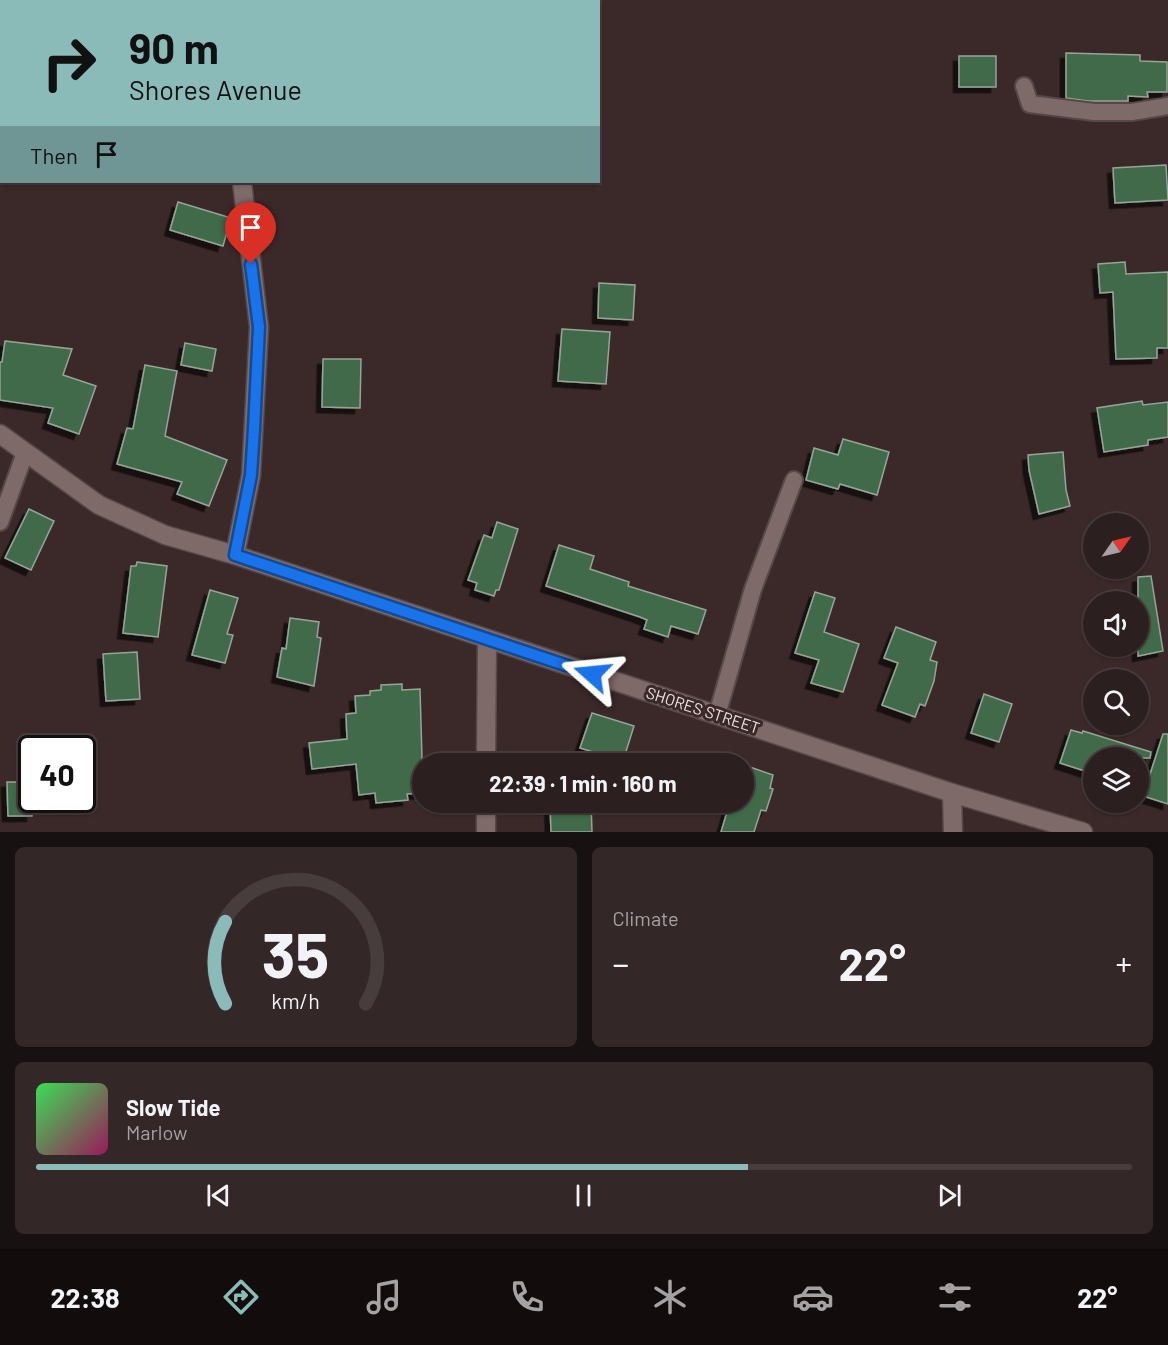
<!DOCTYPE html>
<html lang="en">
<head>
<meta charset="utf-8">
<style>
	:root { --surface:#2c1f1f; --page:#342728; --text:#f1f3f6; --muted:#a6a2a4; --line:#483d3d; --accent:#8bbbb9 }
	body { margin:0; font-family:Barlow,sans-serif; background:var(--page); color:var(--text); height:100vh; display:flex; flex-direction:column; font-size:22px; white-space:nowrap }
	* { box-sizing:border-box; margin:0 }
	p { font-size:20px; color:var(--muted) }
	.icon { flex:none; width:33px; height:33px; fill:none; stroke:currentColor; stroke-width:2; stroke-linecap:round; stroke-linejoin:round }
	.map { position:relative; height:832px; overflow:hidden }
	.drawer { display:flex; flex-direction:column; gap:15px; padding:15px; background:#181111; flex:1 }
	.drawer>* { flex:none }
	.banner { position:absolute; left:0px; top:0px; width:600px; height:183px; box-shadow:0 2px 4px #0004,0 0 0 2px var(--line); background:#8bbbb9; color:#111; overflow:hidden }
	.needle { width:39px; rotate:56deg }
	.controls { position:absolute; left:1083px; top:513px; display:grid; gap:12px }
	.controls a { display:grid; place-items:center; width:66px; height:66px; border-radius:50%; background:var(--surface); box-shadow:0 2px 4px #0004,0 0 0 2px var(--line); font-size:30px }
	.speed { position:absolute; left:18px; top:735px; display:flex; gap:12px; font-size:30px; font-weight:700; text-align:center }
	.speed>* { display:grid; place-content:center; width:78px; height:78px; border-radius:50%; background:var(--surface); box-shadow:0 2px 4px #0004,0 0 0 2px var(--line); line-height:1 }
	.speed .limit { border:3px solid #111; border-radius:9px; background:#fff; color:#111 }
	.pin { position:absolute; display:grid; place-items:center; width:51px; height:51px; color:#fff; margin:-62px -26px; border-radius:50% 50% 50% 0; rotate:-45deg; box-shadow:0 0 6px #0007 }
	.pin .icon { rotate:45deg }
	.me { position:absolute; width:66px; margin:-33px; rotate:288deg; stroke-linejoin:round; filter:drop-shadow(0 0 4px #0008) }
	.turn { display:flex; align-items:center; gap:21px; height:126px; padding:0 30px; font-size:27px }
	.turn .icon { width:78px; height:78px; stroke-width:2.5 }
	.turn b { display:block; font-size:42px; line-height:51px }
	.then { display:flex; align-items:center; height:57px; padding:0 30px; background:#0003; gap:12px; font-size:22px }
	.big { font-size:45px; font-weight:700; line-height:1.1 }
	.drawer .widget { flex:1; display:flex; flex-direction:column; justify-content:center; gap:9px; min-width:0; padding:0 21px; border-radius:9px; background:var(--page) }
	.drawer .dial { align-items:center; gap:0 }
	.dial svg { height:156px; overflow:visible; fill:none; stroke:var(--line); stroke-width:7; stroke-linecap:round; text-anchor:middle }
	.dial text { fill:var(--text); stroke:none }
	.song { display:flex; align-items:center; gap:18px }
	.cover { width:72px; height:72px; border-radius:9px; background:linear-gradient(135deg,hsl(130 70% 55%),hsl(330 70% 35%)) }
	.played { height:6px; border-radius:3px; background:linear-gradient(90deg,var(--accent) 65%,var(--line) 65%) }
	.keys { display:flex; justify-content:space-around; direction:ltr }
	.heat { display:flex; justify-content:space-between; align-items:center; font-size:33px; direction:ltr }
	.drawer .tiles { flex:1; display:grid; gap:15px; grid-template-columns:1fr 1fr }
	.widget:last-child { grid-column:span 2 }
	.trip { position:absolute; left:412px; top:753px; width:342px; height:60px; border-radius:30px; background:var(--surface); box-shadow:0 2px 4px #0004,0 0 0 2px var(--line); font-weight:700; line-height:60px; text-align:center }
	.menu { display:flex; height:96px; justify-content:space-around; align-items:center; background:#120c0c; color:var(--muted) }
	.menu .icon { width:42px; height:42px }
	.menu .active { color:var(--accent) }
	.menu b { font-size:27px; color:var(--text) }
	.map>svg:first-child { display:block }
	.building { fill:#416b48; stroke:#95a597; stroke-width:1.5; filter:url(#shadow) }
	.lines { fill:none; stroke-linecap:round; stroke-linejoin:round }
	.service-casing { stroke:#564848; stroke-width:20 }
	.minor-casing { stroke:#564848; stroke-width:21 }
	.tertiary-casing { stroke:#564848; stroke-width:21 }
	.service { stroke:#7e6a69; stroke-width:16 }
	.minor { stroke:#7e6a69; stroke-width:18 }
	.tertiary { stroke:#7e6a69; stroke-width:18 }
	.route-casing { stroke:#114b97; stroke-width:15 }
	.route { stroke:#1a73e8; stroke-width:10 }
	.labels { text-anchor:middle; stroke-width:6; stroke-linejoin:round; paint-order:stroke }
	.street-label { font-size:16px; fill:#eee2e2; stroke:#3b2929 }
</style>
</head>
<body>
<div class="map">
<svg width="1168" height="832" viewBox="0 0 1168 832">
	<defs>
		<filter id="shadow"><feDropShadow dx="-5.5" dy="5.5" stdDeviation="0" flood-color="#0009"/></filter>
	</defs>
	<rect width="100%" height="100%" fill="#3b2929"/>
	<!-- building -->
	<g class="building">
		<path d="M1066,53L1140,55V61L1167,62V92H1147L1148,97L1128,96V101H1088L1066,98Z"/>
		<rect x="959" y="56" width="37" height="31"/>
		<path d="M1166,165L1168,200L1115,203L1113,168Z"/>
		<path d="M178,202L231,218L223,246L170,230Z"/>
		<path d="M1125,262L1126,274L1168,272V348H1157V358L1116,359L1113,292L1100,293L1098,264Z"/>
		<path d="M599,283L635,285L633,320L598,318Z"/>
		<path d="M562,329L610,332L606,384L558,381Z"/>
		<path d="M5,341L72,349L63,375L96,386L79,434L48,423L53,408L0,400V362H2Z"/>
		<path d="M185,343L216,349L212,371L181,365Z"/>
		<path d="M323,359H361L360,408L322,407Z"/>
		<path d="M145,365L177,371L165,436L227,460L209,506L177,494L182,482L117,464L127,428L133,429Z"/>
		<path d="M1142,401L1143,405L1168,402V437L1148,440V445L1104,452L1097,408Z"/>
		<path d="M843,439L889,452L877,495L840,484L838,489L806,480L814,448L838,455Z"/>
		<path d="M1063,452L1066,490L1070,506L1039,514L1029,470L1028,455Z"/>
		<path d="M29,509L54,521L31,570L5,558Z"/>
		<path d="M497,522L518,529L499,590H496L494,596L475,590L477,583L468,580L484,535L492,538Z"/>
		<path d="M559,545L594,556L590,569L629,582L628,586L706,610L698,634L671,626L668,637L644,629L647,620L640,617L546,586Z"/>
		<path d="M137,562L167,566L158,637L123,633L131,566H136Z"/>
		<path d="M1151,576L1163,651L1138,656V577Z"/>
		<path d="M210,590L238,598L227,634L233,635L225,663L192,655Z"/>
		<path d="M815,592L835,598L824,632L859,644L843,692L811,683L819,660L795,653Z"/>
		<path d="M290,618L319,622L317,637L321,638L314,686L277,677L282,648L286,649Z"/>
		<path d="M896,627L936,642L930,660L937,662L934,681L925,706L920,704L915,717L882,705L898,663L884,658Z"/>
		<path d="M137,652L140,699L106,701L103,654Z"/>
		<path d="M402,684V690L420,689L423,793L407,794L408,800L376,803L375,793L359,795L356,764L312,769L309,743L347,739L346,714L356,713L355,696L370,695V691L381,690V685Z"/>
		<path d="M984,694L1012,704L999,742L971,733Z"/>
		<path d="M592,713L634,726L623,761L580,748Z"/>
		<path d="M1071,730L1082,733L1083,731L1151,752L1150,758H1094V774L1060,763Z"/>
		<path d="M1163,734H1168V804L1143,796Z"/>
		<path d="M744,765L773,775L770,788L773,789L766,811L761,810L754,832H721L730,802H744Z"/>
		<path d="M7,782H32V816H8Z"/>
		<path d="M550,802H591L592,832H551Z"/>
	</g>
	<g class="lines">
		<defs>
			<g id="service">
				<path d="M1024,86L1030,104L1094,112H1132L1168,106"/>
				<path d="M0,522L25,453"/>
				<path d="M717,715L753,589L794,480"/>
			</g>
			<g id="minor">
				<path d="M235,555L251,475L259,327L242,182"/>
				<path d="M486,764L487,639"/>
				<path d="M952,793L953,832"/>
				<path d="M486,832V802"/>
			</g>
			<path id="tertiary" d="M0,434L99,505L165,535L235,555L952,793L1083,832"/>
		</defs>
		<!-- service casing -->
		<use href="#service" class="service-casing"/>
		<!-- minor casing -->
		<use href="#minor" class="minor-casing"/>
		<!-- tertiary casing -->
		<use href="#tertiary" class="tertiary-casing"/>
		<!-- service -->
		<use href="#service" class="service"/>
		<!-- minor -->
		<use href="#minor" class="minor"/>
		<!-- tertiary -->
		<use href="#tertiary" class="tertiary"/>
	</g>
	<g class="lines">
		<defs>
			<path id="route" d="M251,264L259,327L254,429L251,475L235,555L592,674"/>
		</defs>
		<!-- route casing -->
		<use href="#route" class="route-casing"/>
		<!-- route -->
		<use href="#route" class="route"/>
	</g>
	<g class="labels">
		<!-- street labels -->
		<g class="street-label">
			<text transform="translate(703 710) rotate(18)" y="6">SHORES STREET</text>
		</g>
	</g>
</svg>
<div class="controls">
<a><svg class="needle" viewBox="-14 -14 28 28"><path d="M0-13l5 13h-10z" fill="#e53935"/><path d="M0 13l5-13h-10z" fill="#a6a2a4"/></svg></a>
<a><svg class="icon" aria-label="sound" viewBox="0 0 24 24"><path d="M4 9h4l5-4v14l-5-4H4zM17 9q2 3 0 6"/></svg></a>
<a><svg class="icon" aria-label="search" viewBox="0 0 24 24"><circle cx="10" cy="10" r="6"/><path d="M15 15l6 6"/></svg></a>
<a><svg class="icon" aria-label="layers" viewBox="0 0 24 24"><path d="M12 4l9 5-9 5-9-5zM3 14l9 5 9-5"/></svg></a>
</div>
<div class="speed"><div class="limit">40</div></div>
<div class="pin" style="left:251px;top:264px;background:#d93025"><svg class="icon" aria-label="arrive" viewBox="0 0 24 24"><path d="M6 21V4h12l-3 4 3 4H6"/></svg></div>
<svg class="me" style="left:592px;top:674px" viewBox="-20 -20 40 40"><path d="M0-17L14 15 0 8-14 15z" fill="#1a73e8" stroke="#fff" stroke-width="4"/></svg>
<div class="trip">22:39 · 1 min · 160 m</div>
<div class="banner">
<div class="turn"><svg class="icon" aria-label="right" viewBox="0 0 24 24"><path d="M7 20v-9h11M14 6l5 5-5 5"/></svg><div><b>90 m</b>Shores Avenue</div></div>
<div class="then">Then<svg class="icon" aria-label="arrive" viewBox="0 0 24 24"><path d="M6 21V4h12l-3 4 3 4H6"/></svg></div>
</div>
</div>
<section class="drawer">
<div class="tiles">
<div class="widget dial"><svg viewBox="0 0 100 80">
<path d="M14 69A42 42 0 1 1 86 69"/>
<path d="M14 69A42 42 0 0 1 14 27" stroke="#8bbbb9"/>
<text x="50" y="56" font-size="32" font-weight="700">35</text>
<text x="50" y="72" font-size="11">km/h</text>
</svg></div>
<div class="widget"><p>Climate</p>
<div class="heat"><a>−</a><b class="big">22°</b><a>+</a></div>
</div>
<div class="widget">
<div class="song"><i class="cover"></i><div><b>Slow Tide</b><p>Marlow</p></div></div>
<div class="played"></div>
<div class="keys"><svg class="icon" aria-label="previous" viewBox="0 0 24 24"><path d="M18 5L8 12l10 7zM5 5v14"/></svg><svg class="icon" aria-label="pause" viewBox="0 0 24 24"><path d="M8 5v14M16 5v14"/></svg><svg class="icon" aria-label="next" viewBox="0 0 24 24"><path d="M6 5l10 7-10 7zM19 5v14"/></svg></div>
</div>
</div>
</section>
<nav class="menu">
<b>22:38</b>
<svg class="icon active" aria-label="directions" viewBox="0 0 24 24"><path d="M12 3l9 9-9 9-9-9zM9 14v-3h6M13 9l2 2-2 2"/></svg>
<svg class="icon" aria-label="music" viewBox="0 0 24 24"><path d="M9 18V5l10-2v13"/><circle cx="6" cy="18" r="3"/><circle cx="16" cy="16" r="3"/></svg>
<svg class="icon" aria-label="phone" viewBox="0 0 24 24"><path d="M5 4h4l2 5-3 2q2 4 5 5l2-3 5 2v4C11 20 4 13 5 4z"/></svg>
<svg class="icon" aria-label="climate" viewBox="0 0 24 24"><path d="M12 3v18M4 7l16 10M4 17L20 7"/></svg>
<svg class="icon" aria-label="car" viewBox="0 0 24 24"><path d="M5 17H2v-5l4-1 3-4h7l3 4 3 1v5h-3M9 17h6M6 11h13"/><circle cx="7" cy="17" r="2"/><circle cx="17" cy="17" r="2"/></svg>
<svg class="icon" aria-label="filters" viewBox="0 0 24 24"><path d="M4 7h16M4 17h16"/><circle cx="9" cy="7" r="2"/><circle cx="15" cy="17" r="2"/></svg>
<b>22°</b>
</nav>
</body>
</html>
